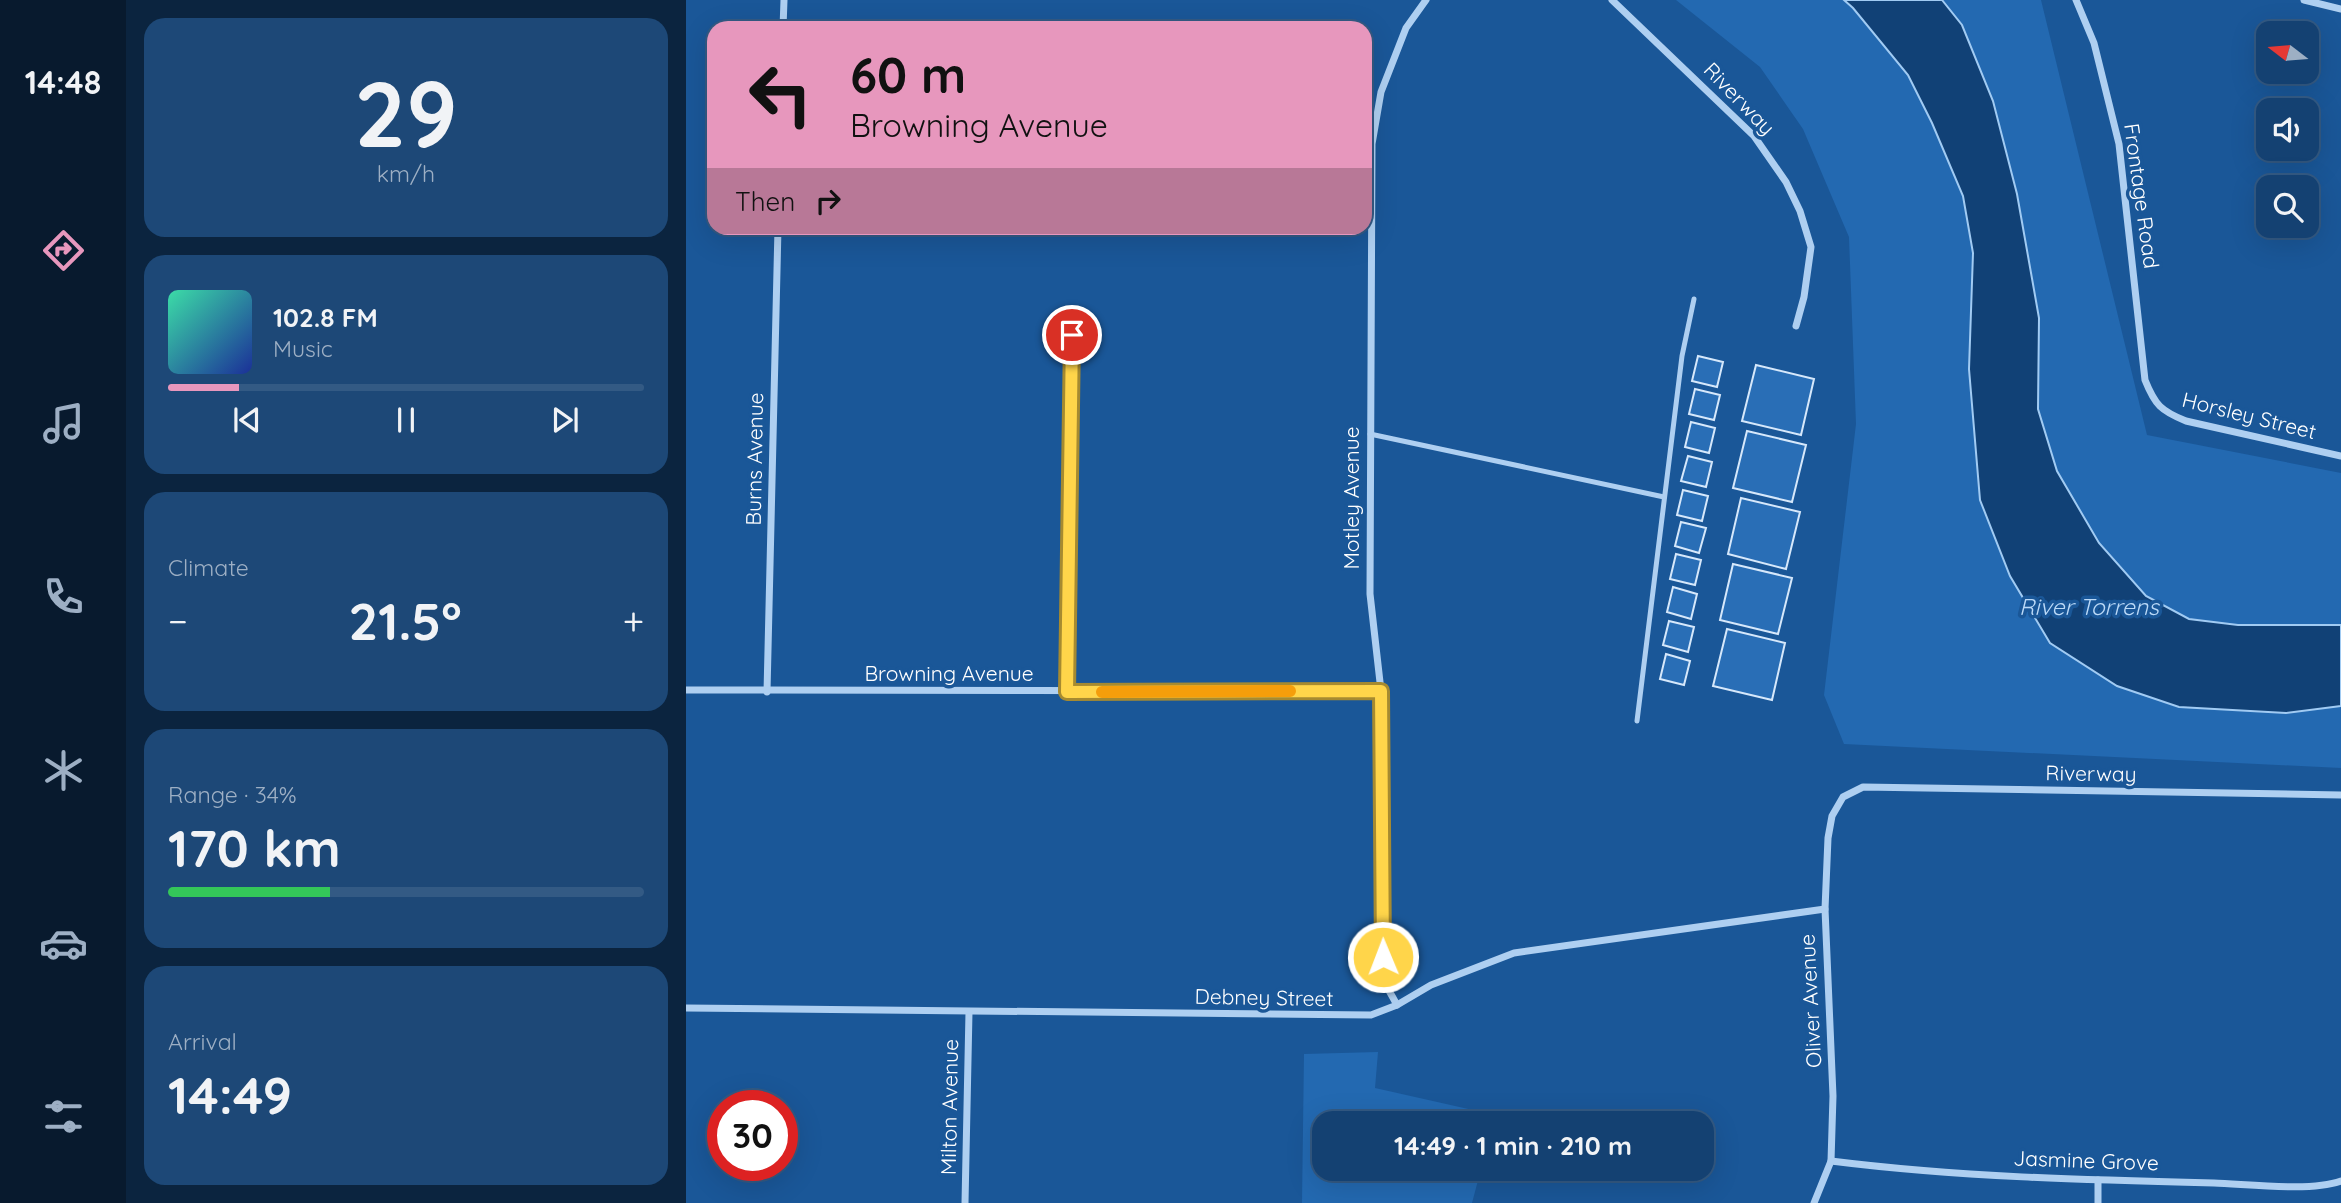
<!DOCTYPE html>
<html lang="en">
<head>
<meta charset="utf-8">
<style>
	:root { --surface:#144172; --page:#1d4877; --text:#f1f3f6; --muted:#9dafc4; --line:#335a84; --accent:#e797bd }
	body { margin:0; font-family:Quicksand,sans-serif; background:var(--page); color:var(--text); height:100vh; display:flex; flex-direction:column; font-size:26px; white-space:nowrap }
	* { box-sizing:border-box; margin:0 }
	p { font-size:23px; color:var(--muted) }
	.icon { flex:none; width:38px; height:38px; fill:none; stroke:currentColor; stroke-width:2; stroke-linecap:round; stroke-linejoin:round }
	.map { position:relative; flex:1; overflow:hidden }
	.drawer { display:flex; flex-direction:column; gap:18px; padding:18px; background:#0b243f; width:560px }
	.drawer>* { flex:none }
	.hud { position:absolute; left:21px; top:21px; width:665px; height:214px; border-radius:21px; box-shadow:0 7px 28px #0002,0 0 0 2px var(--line); background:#e797bd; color:#111; overflow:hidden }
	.needle { width:46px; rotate:286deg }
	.tools { position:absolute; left:1570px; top:21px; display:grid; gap:14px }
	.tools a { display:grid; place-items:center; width:63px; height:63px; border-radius:14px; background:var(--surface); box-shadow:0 7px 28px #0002,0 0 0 2px var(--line); font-size:35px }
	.speed { position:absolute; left:21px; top:1090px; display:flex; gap:14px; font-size:35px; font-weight:700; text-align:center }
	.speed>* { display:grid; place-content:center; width:91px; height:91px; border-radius:50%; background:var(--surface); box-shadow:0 7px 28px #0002,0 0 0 2px var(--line); line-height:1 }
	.speed .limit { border:10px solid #d22; background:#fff; color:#111 }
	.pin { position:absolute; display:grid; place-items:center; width:60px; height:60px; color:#fff; margin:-30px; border:4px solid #fff; border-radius:50%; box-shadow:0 2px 7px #0007 }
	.me { position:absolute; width:77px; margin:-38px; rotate:359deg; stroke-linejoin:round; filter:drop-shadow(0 0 5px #0008) }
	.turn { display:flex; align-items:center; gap:24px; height:147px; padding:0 28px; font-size:32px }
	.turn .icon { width:91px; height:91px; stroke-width:2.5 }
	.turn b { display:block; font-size:49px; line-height:60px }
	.then { display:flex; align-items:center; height:66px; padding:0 28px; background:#0003; gap:14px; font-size:26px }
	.big { font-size:52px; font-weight:700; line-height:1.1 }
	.drawer .card { flex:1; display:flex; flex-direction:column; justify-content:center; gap:10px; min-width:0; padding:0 24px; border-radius:21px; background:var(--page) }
	.drawer .dial { align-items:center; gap:0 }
	.dial b { font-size:91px; line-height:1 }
	.song { display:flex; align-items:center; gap:21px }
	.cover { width:84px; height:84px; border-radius:10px; background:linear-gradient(135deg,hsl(160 70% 55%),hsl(230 70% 35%)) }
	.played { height:7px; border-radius:4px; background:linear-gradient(90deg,var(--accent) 15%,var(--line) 15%) }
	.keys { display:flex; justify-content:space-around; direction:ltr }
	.heat { display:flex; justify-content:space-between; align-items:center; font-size:38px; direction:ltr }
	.charge { height:10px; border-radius:5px; background:linear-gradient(90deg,#34c759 34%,var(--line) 0) }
	.trip { position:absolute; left:626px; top:1111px; width:402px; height:70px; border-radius:21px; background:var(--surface); box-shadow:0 7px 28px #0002,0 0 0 2px var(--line); font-weight:700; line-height:70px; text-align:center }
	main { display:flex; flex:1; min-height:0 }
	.tabs { display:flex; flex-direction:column; width:126px; justify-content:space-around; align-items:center; background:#081a2e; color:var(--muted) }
	.tabs .icon { width:49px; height:49px }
	.tabs .on { color:var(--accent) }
	.tabs b { font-size:32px; color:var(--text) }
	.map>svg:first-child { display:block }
	.green { fill:#2369b1 }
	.water { fill:#114176; stroke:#a1cbf3; stroke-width:2 }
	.building { fill:#296eb6; stroke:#d6e8fb; stroke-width:2 }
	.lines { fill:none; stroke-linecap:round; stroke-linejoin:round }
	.service { stroke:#aecff1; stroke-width:5 }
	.minor { stroke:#aecff1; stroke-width:7 }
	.route-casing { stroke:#a68a30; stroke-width:18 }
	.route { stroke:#ffd54a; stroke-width:12 }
	.slow { stroke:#f59e0b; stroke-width:12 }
	.labels { text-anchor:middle; stroke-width:7; stroke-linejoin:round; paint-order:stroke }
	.street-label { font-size:21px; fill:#fff; stroke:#1a5798 }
	.water-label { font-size:23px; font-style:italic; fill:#bbd9f7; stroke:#1a5798 }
</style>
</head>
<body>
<main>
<nav class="tabs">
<b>14:48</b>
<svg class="icon on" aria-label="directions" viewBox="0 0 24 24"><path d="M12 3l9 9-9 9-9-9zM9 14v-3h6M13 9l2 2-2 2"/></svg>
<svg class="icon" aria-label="music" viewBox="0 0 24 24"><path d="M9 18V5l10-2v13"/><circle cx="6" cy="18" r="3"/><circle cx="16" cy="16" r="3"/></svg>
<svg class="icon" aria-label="phone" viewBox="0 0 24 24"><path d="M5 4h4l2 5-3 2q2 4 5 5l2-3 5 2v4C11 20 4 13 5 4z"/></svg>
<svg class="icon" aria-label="climate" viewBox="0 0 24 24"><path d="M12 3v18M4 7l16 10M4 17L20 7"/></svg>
<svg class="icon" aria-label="car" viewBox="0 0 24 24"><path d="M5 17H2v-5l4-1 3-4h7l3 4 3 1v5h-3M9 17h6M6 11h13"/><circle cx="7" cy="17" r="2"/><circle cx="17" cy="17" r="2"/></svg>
<svg class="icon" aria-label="filters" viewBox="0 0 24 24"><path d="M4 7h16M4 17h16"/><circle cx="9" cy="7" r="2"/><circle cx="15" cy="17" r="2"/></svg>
</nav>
<section class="drawer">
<div class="card dial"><b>29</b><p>km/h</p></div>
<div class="card">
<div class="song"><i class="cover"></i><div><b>102.8 FM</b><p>Music</p></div></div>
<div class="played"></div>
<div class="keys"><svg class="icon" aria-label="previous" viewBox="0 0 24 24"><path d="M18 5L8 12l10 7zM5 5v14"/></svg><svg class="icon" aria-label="pause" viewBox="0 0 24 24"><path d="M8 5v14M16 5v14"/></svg><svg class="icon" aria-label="next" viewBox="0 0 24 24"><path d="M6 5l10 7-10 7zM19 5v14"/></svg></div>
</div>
<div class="card"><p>Climate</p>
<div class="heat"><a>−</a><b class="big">21.5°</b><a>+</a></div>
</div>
<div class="card"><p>Range · 34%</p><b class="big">170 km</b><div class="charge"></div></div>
<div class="card"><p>Arrival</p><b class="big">14:49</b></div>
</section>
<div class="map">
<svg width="1655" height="1203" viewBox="0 0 1655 1203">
	<rect width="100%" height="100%" fill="#1a5798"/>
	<!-- green -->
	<g class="green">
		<path d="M990,0H1355L1461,435L1655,473V768L1158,744L1138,695L1170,424L1163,237L1117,129L1074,67Z"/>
		<path d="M692,1052L689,1088L809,1115L806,1123L639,1124V1169H795L786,1203H616L618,1054Z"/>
	</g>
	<!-- water -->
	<path class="water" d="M1158,0H1256L1276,25L1307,101L1331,194L1353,318L1352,409L1371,471L1413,543L1460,596L1503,619L1552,625H1655V706L1600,713L1493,707L1431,686L1364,643L1324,576L1294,500L1283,369L1287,253L1277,196L1246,123L1222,75L1167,8Z"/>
	<!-- building -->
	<g class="building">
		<path d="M1012,356L1037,362L1031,387L1006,381Z"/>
		<path d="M1070,365L1128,379L1115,435L1056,421Z"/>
		<path d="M1009,389L1034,395L1028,420L1003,414Z"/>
		<path d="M1005,422L1029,428L1023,453L999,447Z"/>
		<path d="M1061,431L1120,445L1106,502L1047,488Z"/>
		<path d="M1002,456L1026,462L1020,487L995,481Z"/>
		<path d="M997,490L1022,496L1016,521L991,515Z"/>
		<path d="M1055,498L1114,512L1100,569L1042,554Z"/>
		<path d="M995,522L1020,528L1013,553L989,546Z"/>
		<path d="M990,554L1015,560L1009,585L984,579Z"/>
		<path d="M1047,564L1106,578L1092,634L1034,620Z"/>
		<path d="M987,587L1011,594L1005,619L981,612Z"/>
		<path d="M983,621L1008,627L1002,652L977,645Z"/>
		<path d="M1041,629L1099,643L1086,700L1027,686Z"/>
		<path d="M980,654L1004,661L998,685L974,679Z"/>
	</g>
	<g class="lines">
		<!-- service -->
		<g class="service">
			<path d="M684,434L978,497"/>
			<path d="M951,721L996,356L1008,299"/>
		</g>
		<!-- minor -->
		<g class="minor">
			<path d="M926,0L1068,136L1100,182L1114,211L1125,247L1118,297L1110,326"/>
			<path d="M1390,0L1408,43L1433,144L1459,380C1469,405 1475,411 1500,421L1655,456"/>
			<path d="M1618,0L1655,9"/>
			<path d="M97,28L98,0"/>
			<path d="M0,690L695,691"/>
			<path d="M81,692L92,228"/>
			<path d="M381,692L386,335"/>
			<path d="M711,1005L701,987L697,957L695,691L684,594L686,144L695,92L720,28L740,0"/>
			<path d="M0,1008L685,1015L711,1005L745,985L828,953L1139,909"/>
			<path d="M1145,1161C1272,1177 1400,1180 1528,1183C1561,1184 1625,1192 1655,1181"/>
			<path d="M279,1203L283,1012"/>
			<path d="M1128,1203L1145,1161L1147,1096L1139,909L1142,838L1146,816L1157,797L1177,787L1655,795"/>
			<path d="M1412,1203V1180"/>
		</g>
	</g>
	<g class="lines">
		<defs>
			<path id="route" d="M386,335L381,692L695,691L697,957"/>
		</defs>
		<!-- route casing -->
		<use href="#route" class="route-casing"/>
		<!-- route -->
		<use href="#route" class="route"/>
		<!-- slow -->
		<path class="slow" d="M416,692L604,691"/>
	</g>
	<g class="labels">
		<!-- street labels -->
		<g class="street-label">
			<text transform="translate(1053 99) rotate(46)" y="7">Riverway</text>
			<text transform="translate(1455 196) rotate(82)" y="7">Frontage Road</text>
			<text transform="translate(1563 416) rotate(14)" y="7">Horsley Street</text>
			<text transform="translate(69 459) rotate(-89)" y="7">Burns Avenue</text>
			<text transform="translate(666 498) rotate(-90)" y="7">Motley Avenue</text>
			<text x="263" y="681">Browning Avenue</text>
			<text transform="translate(1405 774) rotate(1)" y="7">Riverway</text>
			<text transform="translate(578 998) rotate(1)" y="7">Debney Street</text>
			<text transform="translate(1125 1001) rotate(-93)" y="7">Oliver Avenue</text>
			<text transform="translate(264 1107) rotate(-89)" y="7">Milton Avenue</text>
			<text transform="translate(1400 1161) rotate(2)" y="7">Jasmine Grove</text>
		</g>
		<!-- water labels -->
		<g class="water-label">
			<text x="1403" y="615">River Torrens</text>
		</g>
	</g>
</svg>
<div class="tools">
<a><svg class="needle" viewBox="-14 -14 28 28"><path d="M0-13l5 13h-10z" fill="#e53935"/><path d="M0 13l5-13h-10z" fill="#9dafc4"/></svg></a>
<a><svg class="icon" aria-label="sound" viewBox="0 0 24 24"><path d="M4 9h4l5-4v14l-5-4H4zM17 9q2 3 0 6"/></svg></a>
<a><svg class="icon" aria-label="search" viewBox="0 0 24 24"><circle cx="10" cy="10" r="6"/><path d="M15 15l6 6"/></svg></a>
</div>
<div class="speed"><div class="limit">30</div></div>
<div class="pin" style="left:386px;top:335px;background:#d93025"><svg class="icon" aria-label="arrive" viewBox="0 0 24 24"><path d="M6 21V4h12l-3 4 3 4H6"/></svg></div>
<svg class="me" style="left:697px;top:957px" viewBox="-20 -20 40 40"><circle r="17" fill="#ffd54a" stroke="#fff" stroke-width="3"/><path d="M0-11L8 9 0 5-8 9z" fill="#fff"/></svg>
<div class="trip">14:49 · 1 min · 210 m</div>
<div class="hud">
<div class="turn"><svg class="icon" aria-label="left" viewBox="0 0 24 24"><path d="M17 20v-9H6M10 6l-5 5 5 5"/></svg><div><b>60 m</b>Browning Avenue</div></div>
<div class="then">Then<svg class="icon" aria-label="right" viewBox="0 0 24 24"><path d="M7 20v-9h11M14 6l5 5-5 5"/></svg></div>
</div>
</div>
</main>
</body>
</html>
